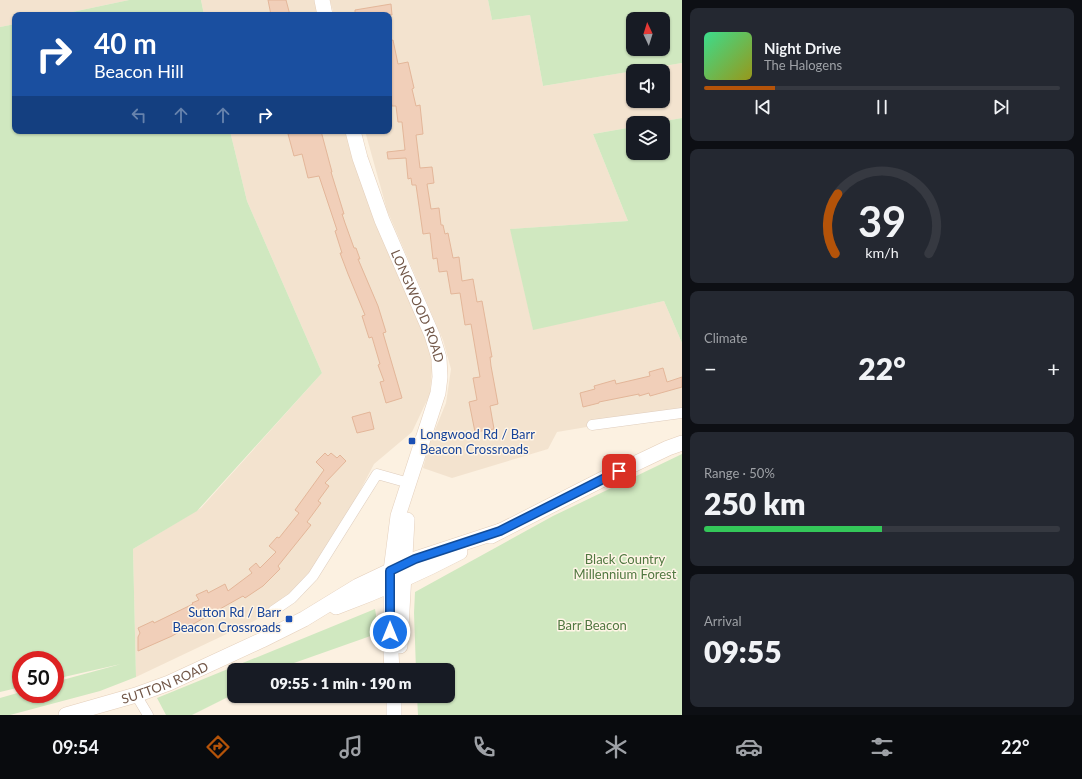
<!DOCTYPE html>
<html lang="en">
<head>
<meta charset="utf-8">
<style>
	:root { --surface:#171b24; --page:#242831; --text:#f1f3f6; --muted:#9ea1a6; --line:#363941; --accent:#b45309 }
	body { margin:0; font-family:Lato,sans-serif; background:var(--page); color:var(--text); height:100vh; display:flex; flex-direction:column; font-size:15px; white-space:nowrap }
	* { box-sizing:border-box; margin:0 }
	p { font-size:13px; color:var(--muted) }
	.icon { flex:none; width:22px; height:22px; fill:none; stroke:currentColor; stroke-width:2; stroke-linecap:round; stroke-linejoin:round }
	.map { position:relative; flex:1; overflow:hidden }
	.sheet { display:flex; flex-direction:column; gap:8px; padding:8px; background:#0d0f14; width:400px }
	.sheet>* { flex:none }
	.hud { position:absolute; left:12px; top:12px; width:380px; height:122px; border-radius:8px; box-shadow:0 1px 3px #0004; background:#1a4fa0; color:#fff; overflow:hidden }
	.needle { width:26px; rotate:356deg }
	.fabs { position:absolute; left:626px; top:12px; display:grid; gap:8px }
	.fabs a { display:grid; place-items:center; width:44px; height:44px; border-radius:8px; background:var(--surface); box-shadow:0 1px 3px #0004; font-size:20px }
	.speed { position:absolute; left:12px; top:651px; display:flex; gap:8px; font-size:20px; font-weight:700; text-align:center }
	.speed>* { display:grid; place-content:center; width:52px; height:52px; border-radius:50%; background:var(--surface); box-shadow:0 1px 3px #0004; line-height:1 }
	.speed .limit { border:6px solid #d22; background:#fff; color:#111 }
	.pin { position:absolute; display:grid; place-items:center; width:34px; height:34px; color:#fff; margin:-17px; border-radius:8px; box-shadow:0 2px 6px #0006 }
	.me { position:absolute; width:44px; margin:-22px; rotate:0deg; stroke-linejoin:round; filter:drop-shadow(0 0 3px #0008) }
	.turn { display:flex; align-items:center; gap:14px; height:84px; padding:0 16px; font-size:18px }
	.turn .icon { width:52px; height:52px; stroke-width:2.5 }
	.turn b { display:block; font-size:28px; line-height:34px }
	.lanes { display:flex; align-items:center; height:38px; padding:0 16px; background:#0003; justify-content:center; gap:20px; direction:ltr }
	.lanes .off { opacity:.35 }
	.big { font-size:30px; font-weight:800; line-height:1.1 }
	.sheet .widget { flex:1; display:flex; flex-direction:column; justify-content:center; gap:6px; min-width:0; padding:0 14px; border-radius:8px; background:var(--page) }
	.sheet .dial { align-items:center; gap:0 }
	.dial svg { height:104px; overflow:visible; fill:none; stroke:var(--line); stroke-width:7; stroke-linecap:round; text-anchor:middle }
	.dial text { fill:var(--text); stroke:none }
	.song { display:flex; align-items:center; gap:12px }
	.cover { width:48px; height:48px; border-radius:6px; background:linear-gradient(135deg,hsl(150 70% 55%),hsl(60 70% 35%)) }
	.played { height:4px; border-radius:2px; background:linear-gradient(90deg,var(--accent) 20%,var(--line) 20%) }
	.keys { display:flex; justify-content:space-around; direction:ltr }
	.heat { display:flex; justify-content:space-between; align-items:center; font-size:22px; direction:ltr }
	.charge { height:6px; border-radius:3px; background:linear-gradient(90deg,#34c759 50%,var(--line) 0) }
	.trip { position:absolute; left:227px; top:663px; width:228px; height:40px; border-radius:8px; background:var(--surface); box-shadow:0 1px 3px #0004; font-weight:800; line-height:40px; text-align:center }
	.menu { display:flex; height:64px; justify-content:space-around; align-items:center; background:#090b0e; color:var(--muted) }
	.menu .icon { width:28px; height:28px }
	.menu .selected { color:var(--accent) }
	.menu b { font-size:18px; color:var(--text) }
	main { display:flex; flex:1; min-height:0 }
	.map>svg:first-child { display:block }
	.residential { fill:#f3e3cf }
	.green { fill:#d0e8c0; fill-rule:evenodd }
	.building { fill:#f1cfb9; stroke:#e3b699 }
	.lines { fill:none; stroke-linecap:round; stroke-linejoin:round }
	.street-casing { stroke:#dfcdbd; stroke-width:11 }
	.secondary-casing { stroke:#e4cfbb; stroke-width:16 }
	.street { stroke:#fff; stroke-width:10 }
	.secondary { stroke:#fff; stroke-width:15 }
	.route-casing { stroke:#114b97; stroke-width:10 }
	.route { stroke:#1a73e8; stroke-width:7 }
	.transit-dot { fill:#1a4fb4; stroke:#fff5e6; stroke-width:1.5 }
	.labels { text-anchor:middle; stroke-width:3; stroke-linejoin:round; paint-order:stroke }
	.street-label { font-size:13px; fill:#725748; stroke:#fff5e6 }
	.transit-label { font-size:13px; fill:#164399; stroke:#fff5e6; text-anchor:start }
	.park-label { font-size:13px; fill:#517841; stroke:#fff5e6 }
</style>
</head>
<body>
<main>
<div class="map">
<svg width="682" height="715" viewBox="0 0 682 715">
	<rect width="100%" height="100%" fill="#fcf1e1"/>
	<!-- residential -->
	<g class="residential">
		<path d="M0,0H129L58,15H15V24L0,27Z"/>
		<path d="M201,0H314L318,15H204Z"/>
		<path d="M330,0H488L492,20L530,15L543,86L633,71V101H663V71H633L682,63V118L654,123H633V127L593,134L628,221L511,229L533,329L664,301L682,343V411L557,432L548,449L452,478L423,468L430,442L446,403L451,369L443,340L387,210L365,131H389V15H334Z"/>
		<path d="M230,131H347L420,322L430,352L432,368L430,394L412,432L374,464L318,571L260,618L136,677L133,549L201,508L322,373L247,201Z"/>
	</g>
	<!-- green -->
	<g class="green">
		<path d="M129,0H201L204,15H58Z"/>
		<path d="M488,0H682V63L543,86L530,15L492,20ZM633,19H663V49H633Z"/>
		<path d="M15,24V131H230L247,201L322,373L197,511L133,549L136,677L100,691L10,715H0V698L21,692V694H55V682L121,664L55,679V660H21V687L0,692V27Z"/>
		<path d="M682,118V343L664,301L533,330L510,229L628,221L593,134L633,127V153H663V123H653Z"/>
		<path d="M682,454V715H418L417,696H448V670H416L414,613L415,592L553,516Z"/>
		<path d="M375,609L379,633L294,663L281,670H234V694L192,715H166L157,698Z"/>
	</g>
	<!-- building -->
	<g class="building">
		<path d="M268,0H286L290,15H271Z"/>
		<path d="M391,4L392,15H355V10Z"/>
		<path d="M393,40L398,64L408,62L414,88L412,89L416,106L420,105L423,134L416,135L420,168L432,167L434,183L427,184L431,209L439,208L441,225H443L445,234L448,233L453,258L459,257L462,281L473,279L477,302L482,301L492,357H490L491,366L498,404L490,406L494,429L475,432L469,402L477,400L473,378L480,377L471,324L465,325L460,293L451,294L447,271L439,272L437,258L433,259L430,233L423,234L416,185H412L411,178L408,179L406,158L388,159L387,152L405,150L402,122H398L396,106H392L389,90V41Z"/>
		<path d="M299,131H321L332,172H331L344,214H342L345,223L354,248H356L360,259H358L378,306L386,332L383,333L402,398L386,403L380,382L384,381L378,365L380,364L372,337L369,338L362,316L365,315L348,274L340,253H342L335,231L337,230L319,176L308,178L302,154L294,156L288,134Z"/>
		<path d="M663,368L667,382L682,377V387L650,396L649,393L639,396V394L599,402V403L583,407L580,393L595,389L594,386L615,380L616,384L650,376L649,372Z"/>
		<path d="M370,412L374,429L357,433L352,417Z"/>
		<path d="M325,453L328,456L331,453L337,458L340,455L346,461L325,483L329,486L318,501L321,503L307,522L311,525L278,566L280,569L263,586L245,598L243,596L172,636L138,651V637L140,633L138,628L153,621L154,623L193,604L192,603L199,600L196,595L207,590L208,593L225,584L228,591L252,573L249,569L256,563L260,568L276,552L269,546L277,537L279,538L299,513L295,510L324,470L316,462Z"/>
	</g>
	<g class="lines">
		<defs>
			<g id="street">
				<path d="M592,425L682,413"/>
				<path d="M273,611L292,598L313,576L377,474L409,483"/>
				<path d="M136,695L148,715"/>
			</g>
			<g id="secondary">
				<path d="M322,0L325,15"/>
				<path id="s1" d="M353,131L360,158L382,220L432,335L439,358L440,377L438,393L398,516L391,571V653L392,670"/>
				<path d="M491,536L607,477L668,448L682,443"/>
				<path d="M336,607C379,591 420,573 460,552"/>
				<path d="M400,646L407,520"/>
				<path d="M394,696V715"/>
				<path id="s2" d="M66,715L136,695L169,683L262,640L304,619L358,586L415,559L500,531"/>
			</g>
		</defs>
		<!-- street casing -->
		<use href="#street" class="street-casing"/>
		<!-- secondary casing -->
		<use href="#secondary" class="secondary-casing"/>
		<!-- street -->
		<use href="#street" class="street"/>
		<!-- secondary -->
		<use href="#secondary" class="secondary"/>
	</g>
	<g class="lines">
		<defs>
			<path id="route" d="M390,632V571L415,559L500,531L619,471"/>
		</defs>
		<!-- route casing -->
		<use href="#route" class="route-casing"/>
		<!-- route -->
		<use href="#route" class="route"/>
	</g>
	<!-- markers -->
	<g class="transit-dot">
		<rect x="408" y="437" width="8" height="8" rx="2"/>
		<rect x="285" y="615" width="8" height="8" rx="2"/>
	</g>
	<g class="labels">
		<!-- street labels -->
		<g class="street-label">
			<text dy="5" stroke="none"><textPath href="#s1" startOffset="187">LONGWOOD ROAD</textPath></text>
			<text dy="5" stroke="none"><textPath href="#s2" startOffset="104">SUTTON ROAD</textPath></text>
		</g>
		<!-- transit labels -->
		<g class="transit-label">
			<text x="420" y="439">Longwood Rd / Barr<tspan x="420" dy="15">Beacon Crossroads</tspan></text>
			<text x="281" y="617" text-anchor="end">Sutton Rd / Barr<tspan x="281" dy="15">Beacon Crossroads</tspan></text>
		</g>
		<!-- park labels -->
		<g class="park-label">
			<text x="625" y="564">Black Country<tspan x="625" dy="15">Millennium Forest</tspan></text>
			<text x="592" y="630">Barr Beacon</text>
		</g>
	</g>
</svg>
<div class="fabs">
<a><svg class="needle" viewBox="-14 -14 28 28"><path d="M0-13l5 13h-10z" fill="#e53935"/><path d="M0 13l5-13h-10z" fill="#9ea1a6"/></svg></a>
<a><svg class="icon" aria-label="sound" viewBox="0 0 24 24"><path d="M4 9h4l5-4v14l-5-4H4zM17 9q2 3 0 6"/></svg></a>
<a><svg class="icon" aria-label="layers" viewBox="0 0 24 24"><path d="M12 4l9 5-9 5-9-5zM3 14l9 5 9-5"/></svg></a>
</div>
<div class="speed"><div class="limit">50</div></div>
<div class="pin" style="left:619px;top:471px;background:#d93025"><svg class="icon" aria-label="arrive" viewBox="0 0 24 24"><path d="M6 21V4h12l-3 4 3 4H6"/></svg></div>
<svg class="me" style="left:390px;top:632px" viewBox="-20 -20 40 40"><circle r="17" fill="#1a73e8" stroke="#fff" stroke-width="3"/><path d="M0-11L8 9 0 5-8 9z" fill="#fff"/></svg>
<div class="trip">09:55 · 1 min · 190 m</div>
<div class="hud">
<div class="turn"><svg class="icon" aria-label="right" viewBox="0 0 24 24"><path d="M7 20v-9h11M14 6l5 5-5 5"/></svg><div><b>40 m</b>Beacon Hill</div></div>
<div class="lanes"><svg class="icon off" aria-label="left" viewBox="0 0 24 24"><path d="M17 20v-9H6M10 6l-5 5 5 5"/></svg><svg class="icon off" aria-label="ahead" viewBox="0 0 24 24"><path d="M12 20V5M6 11l6-6 6 6"/></svg><svg class="icon off" aria-label="ahead" viewBox="0 0 24 24"><path d="M12 20V5M6 11l6-6 6 6"/></svg><svg class="icon" aria-label="right" viewBox="0 0 24 24"><path d="M7 20v-9h11M14 6l5 5-5 5"/></svg></div>
</div>
</div>
<section class="sheet">
<div class="widget">
<div class="song"><i class="cover"></i><div><b>Night Drive</b><p>The Halogens</p></div></div>
<div class="played"></div>
<div class="keys"><svg class="icon" aria-label="previous" viewBox="0 0 24 24"><path d="M18 5L8 12l10 7zM5 5v14"/></svg><svg class="icon" aria-label="pause" viewBox="0 0 24 24"><path d="M8 5v14M16 5v14"/></svg><svg class="icon" aria-label="next" viewBox="0 0 24 24"><path d="M6 5l10 7-10 7zM19 5v14"/></svg></div>
</div>
<div class="widget dial"><svg viewBox="0 0 100 80">
<path d="M14 69A42 42 0 1 1 86 69"/>
<path d="M14 69A42 42 0 0 1 16 23" stroke="#b45309"/>
<text x="50" y="56" font-size="32" font-weight="700">39</text>
<text x="50" y="72" font-size="11">km/h</text>
</svg></div>
<div class="widget"><p>Climate</p>
<div class="heat"><a>−</a><b class="big">22°</b><a>+</a></div>
</div>
<div class="widget"><p>Range · 50%</p><b class="big">250 km</b><div class="charge"></div></div>
<div class="widget"><p>Arrival</p><b class="big">09:55</b></div>
</section>
</main>
<nav class="menu">
<b>09:54</b>
<svg class="icon selected" aria-label="directions" viewBox="0 0 24 24"><path d="M12 3l9 9-9 9-9-9zM9 14v-3h6M13 9l2 2-2 2"/></svg>
<svg class="icon" aria-label="music" viewBox="0 0 24 24"><path d="M9 18V5l10-2v13"/><circle cx="6" cy="18" r="3"/><circle cx="16" cy="16" r="3"/></svg>
<svg class="icon" aria-label="phone" viewBox="0 0 24 24"><path d="M5 4h4l2 5-3 2q2 4 5 5l2-3 5 2v4C11 20 4 13 5 4z"/></svg>
<svg class="icon" aria-label="climate" viewBox="0 0 24 24"><path d="M12 3v18M4 7l16 10M4 17L20 7"/></svg>
<svg class="icon" aria-label="car" viewBox="0 0 24 24"><path d="M5 17H2v-5l4-1 3-4h7l3 4 3 1v5h-3M9 17h6M6 11h13"/><circle cx="7" cy="17" r="2"/><circle cx="17" cy="17" r="2"/></svg>
<svg class="icon" aria-label="filters" viewBox="0 0 24 24"><path d="M4 7h16M4 17h16"/><circle cx="9" cy="7" r="2"/><circle cx="15" cy="17" r="2"/></svg>
<b>22°</b>
</nav>
</body>
</html>
